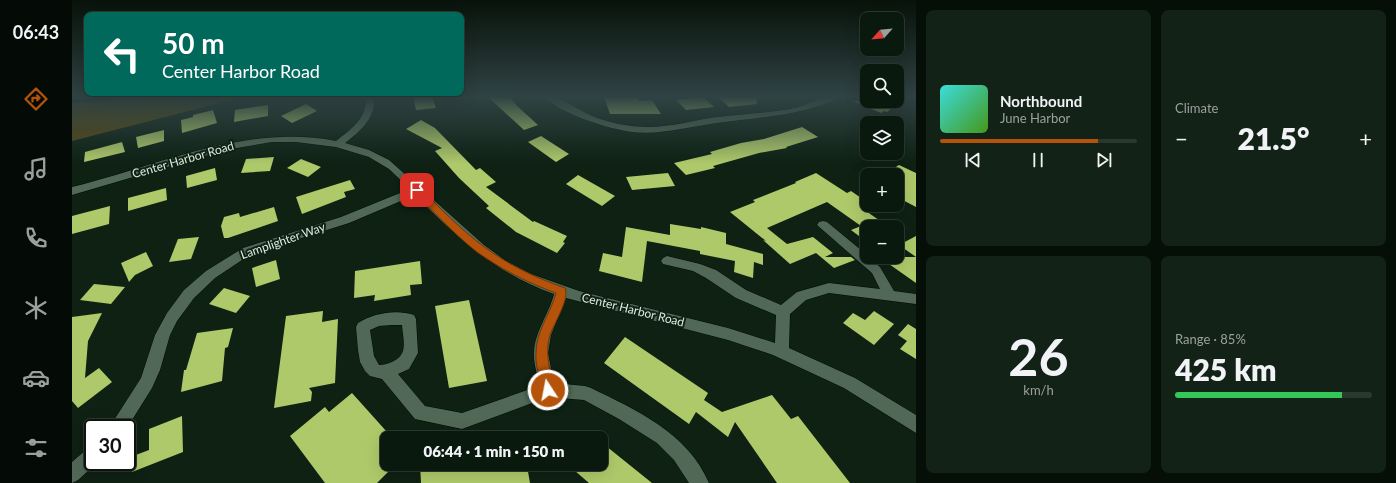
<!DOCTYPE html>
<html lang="en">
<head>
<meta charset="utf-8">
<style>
	:root { --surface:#0a190e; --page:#132217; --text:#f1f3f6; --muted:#99a09e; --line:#2a382e; --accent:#b45309 }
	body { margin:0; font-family:Lato,sans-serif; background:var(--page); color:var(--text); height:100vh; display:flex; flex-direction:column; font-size:15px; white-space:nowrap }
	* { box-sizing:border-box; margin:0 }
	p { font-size:13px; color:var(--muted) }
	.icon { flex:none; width:22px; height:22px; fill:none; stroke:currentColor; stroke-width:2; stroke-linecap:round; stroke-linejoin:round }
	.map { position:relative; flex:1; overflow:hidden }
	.sheet { display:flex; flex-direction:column; gap:10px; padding:10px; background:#060e08; width:480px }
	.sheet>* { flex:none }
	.top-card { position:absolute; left:12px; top:12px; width:380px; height:84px; border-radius:8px; box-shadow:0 4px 16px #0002,0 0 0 1px var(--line); background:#00695c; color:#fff; overflow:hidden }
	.needle { width:26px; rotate:243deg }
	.fabs { position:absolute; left:788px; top:12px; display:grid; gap:8px }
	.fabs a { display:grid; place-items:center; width:44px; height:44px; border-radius:8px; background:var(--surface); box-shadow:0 4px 16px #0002,0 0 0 1px var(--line); font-size:20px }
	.speed { position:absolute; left:12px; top:419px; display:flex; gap:8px; font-size:20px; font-weight:700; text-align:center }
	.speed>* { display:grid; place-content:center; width:52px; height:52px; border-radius:50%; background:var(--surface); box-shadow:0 4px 16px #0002,0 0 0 1px var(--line); line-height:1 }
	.speed .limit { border:2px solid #111; border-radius:6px; background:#fff; color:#111 }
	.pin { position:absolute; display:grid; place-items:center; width:34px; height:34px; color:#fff; margin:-17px; border-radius:8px; box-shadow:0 2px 6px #0006 }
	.me { position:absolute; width:44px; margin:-22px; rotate:349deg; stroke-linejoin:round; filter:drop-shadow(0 0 3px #0008) }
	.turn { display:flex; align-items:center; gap:14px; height:84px; padding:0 12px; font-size:18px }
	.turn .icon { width:52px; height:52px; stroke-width:2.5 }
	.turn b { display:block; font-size:28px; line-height:34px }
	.big { font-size:30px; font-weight:800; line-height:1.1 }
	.sheet .widget { flex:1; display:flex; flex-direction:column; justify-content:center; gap:6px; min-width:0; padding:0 14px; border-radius:8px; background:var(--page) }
	.sheet .dial { align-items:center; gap:0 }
	.dial b { font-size:52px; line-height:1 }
	.song { display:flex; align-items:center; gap:12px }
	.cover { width:48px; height:48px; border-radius:6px; background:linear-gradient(135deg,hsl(180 70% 55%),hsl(100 70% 35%)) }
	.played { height:4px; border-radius:2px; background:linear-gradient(90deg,var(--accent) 80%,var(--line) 80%) }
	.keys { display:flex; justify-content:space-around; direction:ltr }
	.heat { display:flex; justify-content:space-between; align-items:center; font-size:22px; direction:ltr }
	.charge { height:6px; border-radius:3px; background:linear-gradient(90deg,#34c759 85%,var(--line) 0) }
	.sheet .tiles { flex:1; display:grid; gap:10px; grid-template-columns:repeat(2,1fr) }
	.trip { position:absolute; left:308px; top:431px; width:228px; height:40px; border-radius:8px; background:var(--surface); box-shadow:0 4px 16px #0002,0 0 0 1px var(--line); font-weight:800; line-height:40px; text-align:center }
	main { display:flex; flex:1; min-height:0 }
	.menu { display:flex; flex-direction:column; width:72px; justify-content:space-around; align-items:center; background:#040a06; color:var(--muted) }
	.menu .icon { width:28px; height:28px }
	.menu .active { color:var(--accent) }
	.menu b { font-size:18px; color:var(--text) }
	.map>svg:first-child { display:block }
	.forest { fill:#58490f }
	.building { fill:#aec96a }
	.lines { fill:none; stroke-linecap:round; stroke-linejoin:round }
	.minor-casing { stroke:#000a02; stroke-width:1 }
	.minor { fill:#526857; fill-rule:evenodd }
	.route { fill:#b45309; stroke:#753606 }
	.labels { text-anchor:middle; stroke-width:4; stroke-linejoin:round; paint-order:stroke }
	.street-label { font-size:12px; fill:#dfebe1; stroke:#0e2113 }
</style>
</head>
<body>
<main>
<nav class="menu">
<b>06:43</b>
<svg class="icon active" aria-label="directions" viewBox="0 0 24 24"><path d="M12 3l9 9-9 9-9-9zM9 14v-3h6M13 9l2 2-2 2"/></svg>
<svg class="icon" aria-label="music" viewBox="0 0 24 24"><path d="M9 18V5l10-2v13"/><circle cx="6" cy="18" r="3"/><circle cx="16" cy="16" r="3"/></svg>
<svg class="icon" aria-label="phone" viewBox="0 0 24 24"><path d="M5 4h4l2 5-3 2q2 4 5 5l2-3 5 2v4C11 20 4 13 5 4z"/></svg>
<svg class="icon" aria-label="climate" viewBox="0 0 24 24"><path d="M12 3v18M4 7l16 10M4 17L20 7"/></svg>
<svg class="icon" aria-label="car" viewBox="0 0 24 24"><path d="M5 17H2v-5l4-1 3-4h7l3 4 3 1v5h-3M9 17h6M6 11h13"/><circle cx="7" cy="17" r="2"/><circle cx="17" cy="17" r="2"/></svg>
<svg class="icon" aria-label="filters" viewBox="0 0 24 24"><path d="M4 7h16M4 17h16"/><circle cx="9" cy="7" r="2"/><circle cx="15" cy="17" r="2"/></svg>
</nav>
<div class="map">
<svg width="844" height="483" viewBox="0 0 844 483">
	<rect width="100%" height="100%" fill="#0e2113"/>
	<!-- forest -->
	<path class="forest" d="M91,97H171L0,141V103Z"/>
	<!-- building -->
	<g class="building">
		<path d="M341,97H360L364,108L344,110Z"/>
		<path d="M416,97H438L444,105L466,125L452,130Z"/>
		<path d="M532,97H567V101L580,100L589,114H538Z"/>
		<path d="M631,97L642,107L614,110L604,100Z"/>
		<path d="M646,97H684L685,104L657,107Z"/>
		<path d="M781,101H829L815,112L812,111L809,113Z"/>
		<path d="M234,104L245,111L220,123L209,116Z"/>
		<path d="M196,105V116L162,122L163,110Z"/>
		<path d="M141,110L145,123L110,133L109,120L121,117V115Z"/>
		<path d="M349,120L363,128L404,170L408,168L424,182L414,187L461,222L462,221L495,236L491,242L493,243L485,253L444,232L414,208L417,206L387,178L363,151L370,148L334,129Z"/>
		<path d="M730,127L746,137L714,147L715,148L687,153L641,166L643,168L614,175L602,163L640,154L638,152L669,143L692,139Z"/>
		<path d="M92,130V141L66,148L64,137Z"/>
		<path d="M469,136L497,154L484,162L456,142Z"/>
		<path d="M50,142L53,152L12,162L13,152Z"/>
		<path d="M202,157L198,171L169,173L174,159Z"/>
		<path d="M229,159L249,167L236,177L215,168Z"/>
		<path d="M827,165L844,173V207L825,197V175L816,172Z"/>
		<path d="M143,168L145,180L115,188L114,176Z"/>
		<path d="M596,173L603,186L560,190L554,177Z"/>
		<path d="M744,173L775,193L779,191L795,202V205H800L791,209L817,227H795V242L779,230L789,226L755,202L695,228L715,244L741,237L761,253L753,257H779L783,260L762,268L744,253L718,264L691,240L694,241L658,212L683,202L681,200L724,183L723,182Z"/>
		<path d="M506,175L543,196L530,206L494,184Z"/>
		<path d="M278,180L283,189L272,192L274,197L230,214L224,197Z"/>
		<path d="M94,188L95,200L56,211V198Z"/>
		<path d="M38,206L37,224L0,234V216Z"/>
		<path d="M202,207L206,221L156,238H152L149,226L152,217L167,213L168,217Z"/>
		<path d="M598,224L629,229V227L654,233V244L691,254V265L682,262L681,278L662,272L663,261L628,254V251L575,241L570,282L527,271L531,253L550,257L554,227L598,235Z"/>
		<path d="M844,236V257L827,245Z"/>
		<path d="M127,237L119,259L97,262L106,239Z"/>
		<path d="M74,252L81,266L63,275L57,282L49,263Z"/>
		<path d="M807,257H844V283Z"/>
		<path d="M204,260L208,279L184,287L180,268Z"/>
		<path d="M348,261L350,284L338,285L339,295L302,301L303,295L282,298L283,271Z"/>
		<path d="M22,284L53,287L39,304L8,300Z"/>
		<path d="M152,288L178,296L164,313L137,304Z"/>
		<path d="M397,300L415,381L377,388L363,306Z"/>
		<path d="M251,311L250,322L266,319L263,383L237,388L240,392L239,401L202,408L214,316Z"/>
		<path d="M802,311L822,324L802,345L771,323L781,313L793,320Z"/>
		<path d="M30,313L16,341L13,378L27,368L40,382L6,408L0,401V317Z"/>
		<path d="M836,324L844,329V359L828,349L835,341L826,335Z"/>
		<path d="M161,328L156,347L153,348L150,381L109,392L112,370H114L125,333Z"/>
		<path d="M553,337L636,393L632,400L650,412L700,395L719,419L726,416L778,483H705L663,422L656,437L624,412L617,424L532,363Z"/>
		<path d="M280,393L315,432V464H324L305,483H253L218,436L253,407L257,412Z"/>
		<path d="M110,416L111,452L60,472L61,456L77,450V429Z"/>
		<path d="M529,442L580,483H517L495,464H529Z"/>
		<path d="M348,464H424V470L455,466L458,483H349Z"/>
	</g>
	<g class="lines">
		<defs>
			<g id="minor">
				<path d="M298,97L302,100C303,119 287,132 273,143L297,150L317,160L412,245L434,261L459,274L507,291L656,328L703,343L704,315L664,298L634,278L621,271L591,264L589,261L591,258L595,256L628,264L644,270L674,290L709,305L725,292L757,283L808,289L800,273L745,225L747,222L751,221L755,222L795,255V257L808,267L822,291L844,294V304L757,293L734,300L718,314L717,348L783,378L844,415V433L772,388L701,355L656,340L494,298L479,335L476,353L482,383L513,386L519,388C564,410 616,433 637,483H617L602,460L585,443L547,419L512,400L476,397L390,429L343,419L310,379L298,376L293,371L288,362L286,350L284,327L286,323C301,313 325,309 342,315L344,319L346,353L337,369L326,374L353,406L390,413L467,386C466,375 461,363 462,352C463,331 477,314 482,294C426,275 384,236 343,195L277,223L179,254L143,278L122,298L105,321L98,335L88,370L80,388L55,428H37L69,378L83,335L95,313L112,290L134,271L171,248L269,217L338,189L317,169L297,157L264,147L224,142H200L153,150L0,195V187C86,166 173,123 264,141C278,130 294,119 294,100ZM319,325H330C331,340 337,355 320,362C315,364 312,365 307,365L302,356L298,330L307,326Z"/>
				<path d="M473,97C487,95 506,110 520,116C538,123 557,127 576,127C600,127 622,120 646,117C670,114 695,113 719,109C734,106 750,95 765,97C761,102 752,104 746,106C713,117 679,118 644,123C616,127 589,135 560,132C537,129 488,114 473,97Z"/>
				<path d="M21,446V462H26L6,480L0,483V462L15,449Z"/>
			</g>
		</defs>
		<!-- minor casing -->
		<use href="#minor" class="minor-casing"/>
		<!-- minor -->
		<use href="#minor" class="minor"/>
	</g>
	<!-- sky -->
	<linearGradient id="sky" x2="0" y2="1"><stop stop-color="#08120a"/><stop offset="0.59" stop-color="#304344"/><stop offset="1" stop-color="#304344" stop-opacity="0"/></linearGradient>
	<rect width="844" height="164" fill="url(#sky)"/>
	<!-- route -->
	<path class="route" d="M342,188H348C368,208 388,229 411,246C436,265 464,278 493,288C498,299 482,323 478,335C472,353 479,372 482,390L481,394L476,396L472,394L470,390C468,378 463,365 464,353C464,331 479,313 484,293C456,283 429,269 405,252C382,234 362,212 342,192Z"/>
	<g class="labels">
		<!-- street labels -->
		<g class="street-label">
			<text transform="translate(111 160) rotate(-16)" y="4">Center Harbor Road</text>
			<text transform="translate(211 241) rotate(-19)" y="4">Lamplighter Way</text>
			<text transform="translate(561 310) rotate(14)" y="4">Center Harbor Road</text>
		</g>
	</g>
</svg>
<div class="fabs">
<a><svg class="needle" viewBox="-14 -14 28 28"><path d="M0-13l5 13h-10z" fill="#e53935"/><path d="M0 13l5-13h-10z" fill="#99a09e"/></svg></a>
<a><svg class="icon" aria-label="search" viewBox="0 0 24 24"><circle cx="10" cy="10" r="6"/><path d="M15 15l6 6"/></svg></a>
<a><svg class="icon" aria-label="layers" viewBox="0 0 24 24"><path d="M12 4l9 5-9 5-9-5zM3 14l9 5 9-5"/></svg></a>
<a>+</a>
<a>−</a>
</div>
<div class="speed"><div class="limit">30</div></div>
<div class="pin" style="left:345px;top:190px;background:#d93025"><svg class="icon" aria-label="arrive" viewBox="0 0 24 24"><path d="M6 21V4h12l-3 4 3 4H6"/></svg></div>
<svg class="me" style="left:476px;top:390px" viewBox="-20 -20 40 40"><circle r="17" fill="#b45309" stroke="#fff" stroke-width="3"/><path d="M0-11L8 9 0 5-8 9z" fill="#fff"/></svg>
<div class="trip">06:44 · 1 min · 150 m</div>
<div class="top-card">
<div class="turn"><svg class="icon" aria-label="left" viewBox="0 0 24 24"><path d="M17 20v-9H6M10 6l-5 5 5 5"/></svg><div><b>50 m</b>Center Harbor Road</div></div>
</div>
</div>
<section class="sheet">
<div class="tiles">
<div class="widget">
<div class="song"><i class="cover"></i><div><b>Northbound</b><p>June Harbor</p></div></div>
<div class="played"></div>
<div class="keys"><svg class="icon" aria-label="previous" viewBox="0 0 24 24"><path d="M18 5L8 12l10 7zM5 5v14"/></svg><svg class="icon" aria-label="pause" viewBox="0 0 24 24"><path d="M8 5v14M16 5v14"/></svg><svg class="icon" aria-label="next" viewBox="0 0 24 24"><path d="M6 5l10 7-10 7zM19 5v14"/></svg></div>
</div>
<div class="widget"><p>Climate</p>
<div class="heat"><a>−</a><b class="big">21.5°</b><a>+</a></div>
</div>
<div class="widget dial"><b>26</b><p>km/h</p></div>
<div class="widget"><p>Range · 85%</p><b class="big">425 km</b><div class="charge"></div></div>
</div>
</section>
</main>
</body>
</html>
